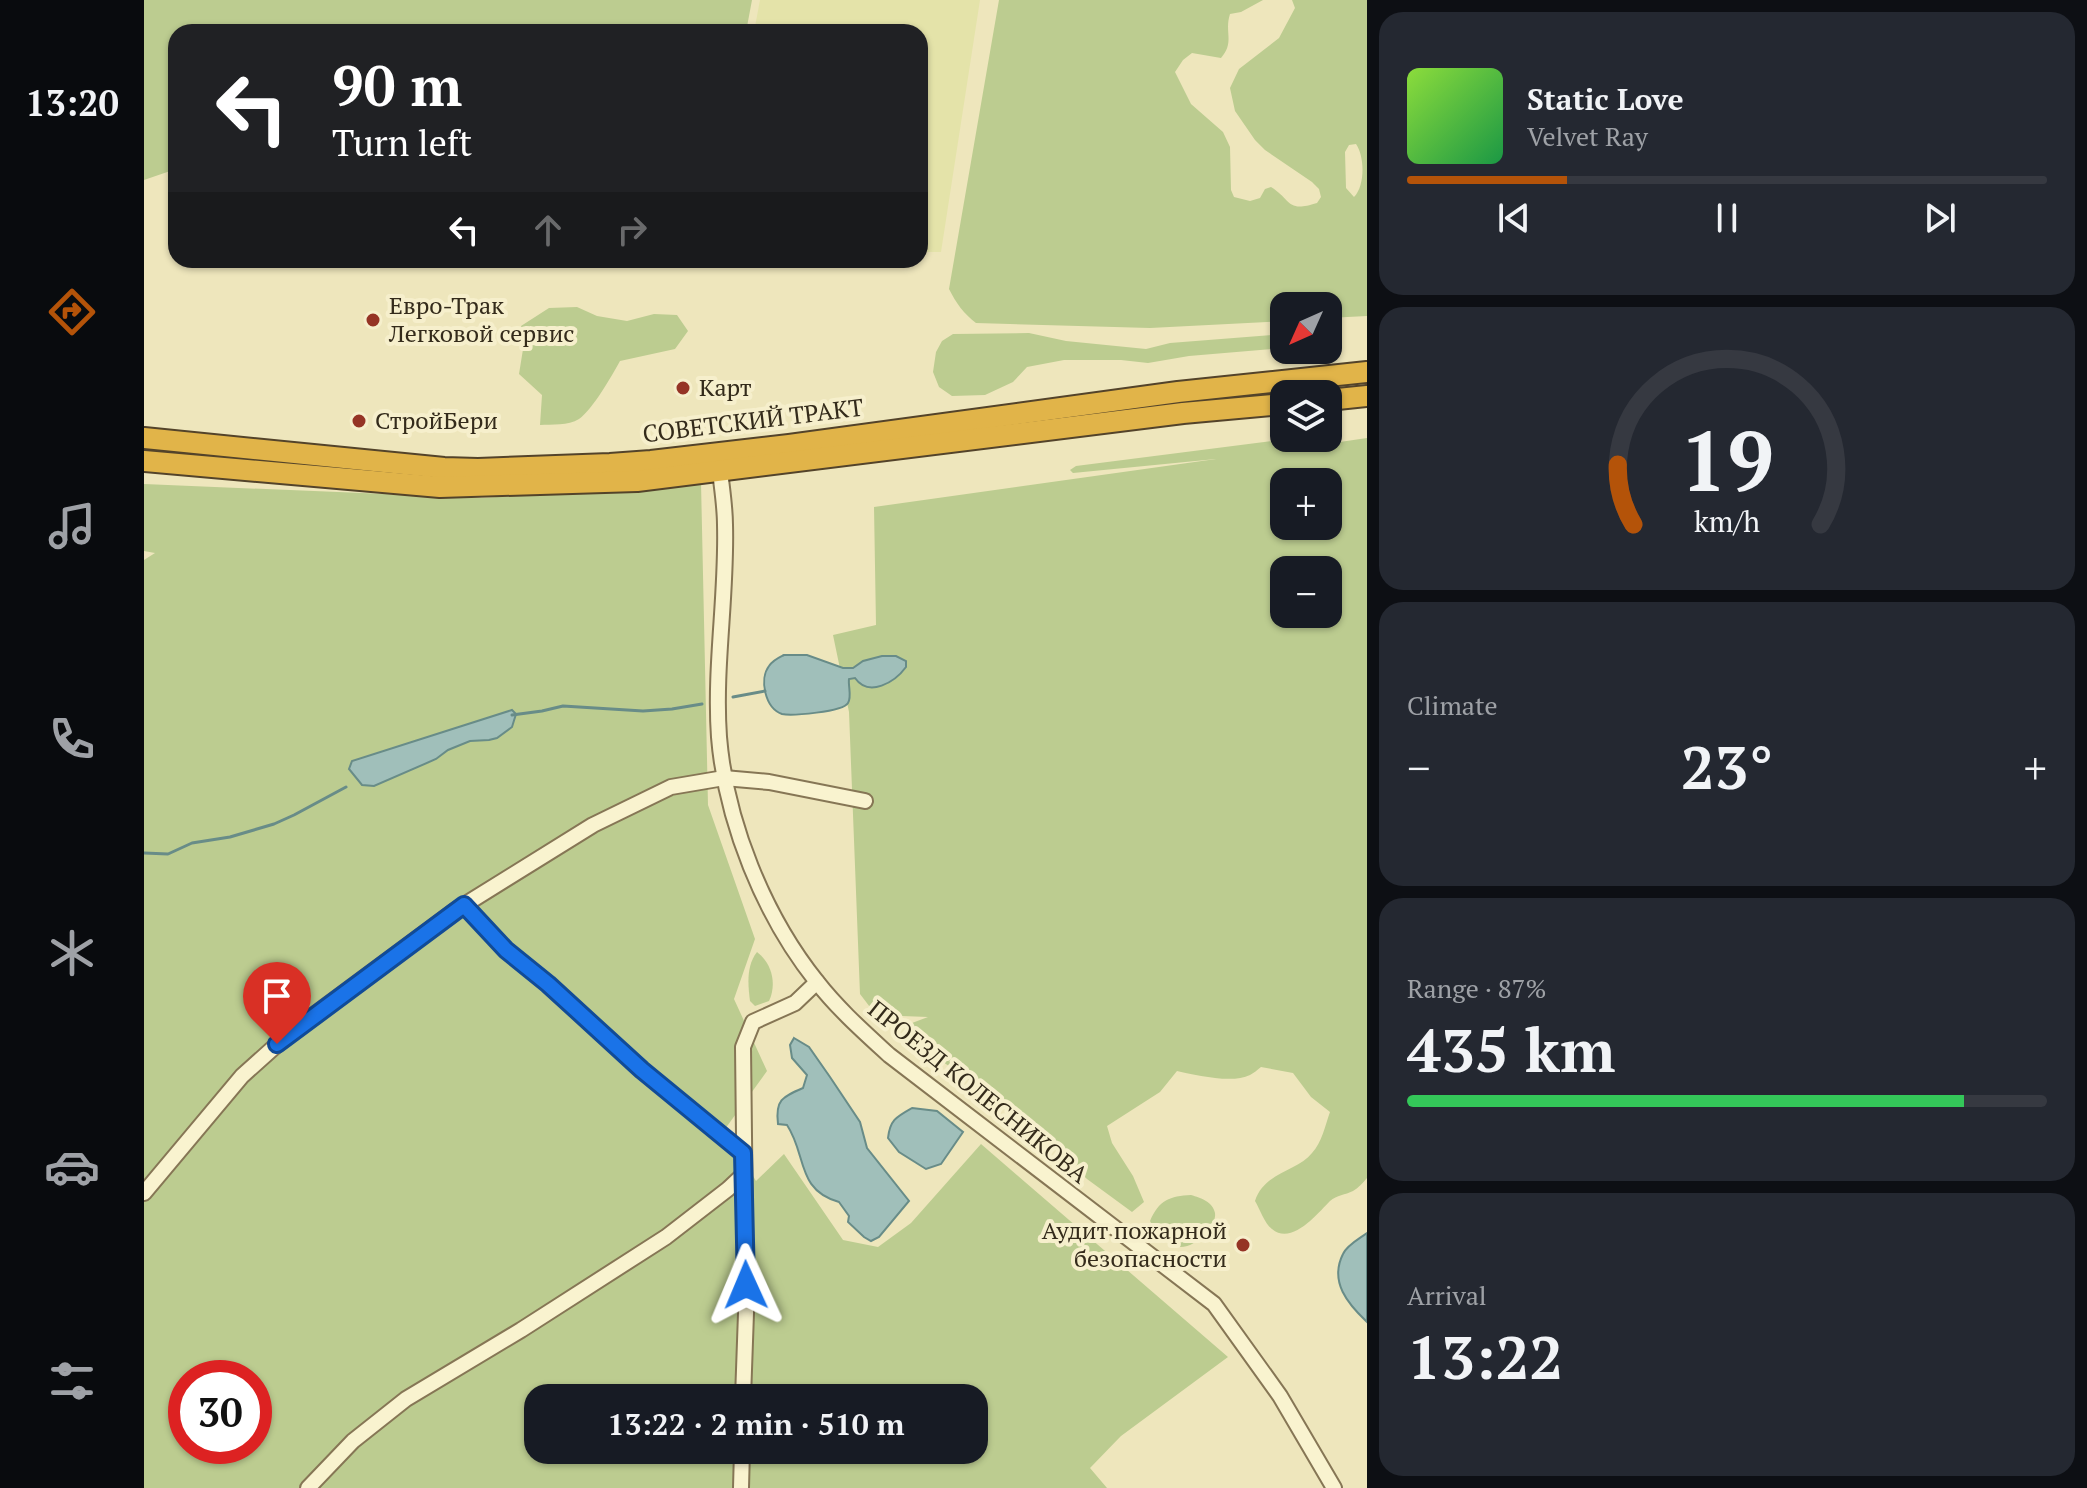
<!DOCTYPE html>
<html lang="en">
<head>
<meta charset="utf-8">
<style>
	:root { --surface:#171b24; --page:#242831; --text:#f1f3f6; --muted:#9ea1a6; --line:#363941; --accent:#b45309 }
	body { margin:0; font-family:"PT Serif",serif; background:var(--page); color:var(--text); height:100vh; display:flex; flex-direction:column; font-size:30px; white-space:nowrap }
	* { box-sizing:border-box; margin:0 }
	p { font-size:26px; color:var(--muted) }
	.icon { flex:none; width:44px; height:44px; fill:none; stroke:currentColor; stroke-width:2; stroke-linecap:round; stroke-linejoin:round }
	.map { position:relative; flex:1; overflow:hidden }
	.details { display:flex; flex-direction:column; gap:12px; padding:12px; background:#0d0f14; width:720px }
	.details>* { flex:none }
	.top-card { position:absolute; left:24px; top:24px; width:760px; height:244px; border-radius:24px; box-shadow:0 2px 6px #0004; background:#202124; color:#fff; overflow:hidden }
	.needle { width:52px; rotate:225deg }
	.controls { position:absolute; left:1126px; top:292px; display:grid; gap:16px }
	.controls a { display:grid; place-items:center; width:72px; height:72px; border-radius:16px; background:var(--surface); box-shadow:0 2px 6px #0004; font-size:40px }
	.speed { position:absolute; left:24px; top:1360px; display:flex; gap:16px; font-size:40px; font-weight:700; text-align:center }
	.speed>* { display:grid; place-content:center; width:104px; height:104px; border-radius:50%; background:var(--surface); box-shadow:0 2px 6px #0004; line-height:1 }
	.speed .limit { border:12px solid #d22; background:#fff; color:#111 }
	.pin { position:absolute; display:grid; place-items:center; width:68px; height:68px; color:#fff; margin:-82px -34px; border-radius:50% 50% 50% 0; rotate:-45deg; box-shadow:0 0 8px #0007 }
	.pin .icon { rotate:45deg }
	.me { position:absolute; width:88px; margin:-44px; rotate:359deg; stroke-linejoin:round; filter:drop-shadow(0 0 6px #0008) }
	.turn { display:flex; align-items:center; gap:28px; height:168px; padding:0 32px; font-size:36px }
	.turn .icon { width:104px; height:104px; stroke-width:2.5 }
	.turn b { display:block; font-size:56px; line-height:68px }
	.lanes { display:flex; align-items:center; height:76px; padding:0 32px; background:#0003; justify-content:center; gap:40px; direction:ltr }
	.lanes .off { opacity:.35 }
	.big { font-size:60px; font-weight:600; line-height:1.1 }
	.details .widget { flex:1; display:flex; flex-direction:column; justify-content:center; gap:12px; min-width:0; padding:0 28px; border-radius:24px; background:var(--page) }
	.details .dial { align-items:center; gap:0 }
	.dial svg { height:208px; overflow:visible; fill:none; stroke:var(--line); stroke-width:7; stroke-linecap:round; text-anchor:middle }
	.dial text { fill:var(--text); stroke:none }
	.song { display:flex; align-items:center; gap:24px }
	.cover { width:96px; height:96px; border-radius:12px; background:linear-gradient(135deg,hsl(90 70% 55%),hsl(140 70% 35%)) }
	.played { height:8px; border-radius:4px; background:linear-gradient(90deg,var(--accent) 25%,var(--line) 25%) }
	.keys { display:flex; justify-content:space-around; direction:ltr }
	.heat { display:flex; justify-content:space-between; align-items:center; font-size:44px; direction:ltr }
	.charge { height:12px; border-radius:6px; background:linear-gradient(90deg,#34c759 87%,var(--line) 0) }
	.trip { position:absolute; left:380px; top:1384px; width:464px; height:80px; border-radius:24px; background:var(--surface); box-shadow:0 2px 6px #0004; font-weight:600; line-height:80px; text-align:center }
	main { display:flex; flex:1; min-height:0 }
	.dock { display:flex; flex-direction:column; width:144px; justify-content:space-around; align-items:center; background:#090b0e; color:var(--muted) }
	.dock .icon { width:56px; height:56px }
	.dock .active { color:var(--accent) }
	.dock b { font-size:36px; color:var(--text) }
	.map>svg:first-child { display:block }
	.farmland { fill:#e4e3a9 }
	.green { fill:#bccc90; fill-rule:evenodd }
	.water { fill:#a0bfba; stroke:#688c88; stroke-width:2 }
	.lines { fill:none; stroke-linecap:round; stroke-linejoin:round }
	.stream { stroke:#688c88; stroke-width:3 }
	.minor-casing { stroke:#867655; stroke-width:18 }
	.highway-casing { stroke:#53432a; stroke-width:24 }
	.minor { stroke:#f9f3cf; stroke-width:14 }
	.highway { stroke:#e1b449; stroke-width:20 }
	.route-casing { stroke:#114b97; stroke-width:20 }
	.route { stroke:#1a73e8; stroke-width:14 }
	.poi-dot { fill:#953425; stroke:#f6efcc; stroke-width:3 }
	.labels { text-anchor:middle; stroke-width:8; stroke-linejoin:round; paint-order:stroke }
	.poi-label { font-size:24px; fill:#342b1b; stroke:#f6efcc; text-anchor:start }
	.street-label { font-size:24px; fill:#342b1b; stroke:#f6efcc }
</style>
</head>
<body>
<main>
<nav class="dock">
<b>13:20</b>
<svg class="icon active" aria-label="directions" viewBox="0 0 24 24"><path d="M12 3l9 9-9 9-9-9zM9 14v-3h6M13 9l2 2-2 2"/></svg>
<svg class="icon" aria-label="music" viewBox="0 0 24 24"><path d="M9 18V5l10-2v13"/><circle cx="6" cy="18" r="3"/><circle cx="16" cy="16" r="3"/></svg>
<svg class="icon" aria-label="phone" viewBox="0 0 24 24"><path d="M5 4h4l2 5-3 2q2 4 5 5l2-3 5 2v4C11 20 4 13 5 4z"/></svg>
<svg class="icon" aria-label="climate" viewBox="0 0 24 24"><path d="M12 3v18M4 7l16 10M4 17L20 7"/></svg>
<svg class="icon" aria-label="car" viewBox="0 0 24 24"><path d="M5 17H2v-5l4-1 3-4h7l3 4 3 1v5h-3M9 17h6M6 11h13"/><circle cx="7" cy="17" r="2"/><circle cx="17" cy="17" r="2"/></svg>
<svg class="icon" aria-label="filters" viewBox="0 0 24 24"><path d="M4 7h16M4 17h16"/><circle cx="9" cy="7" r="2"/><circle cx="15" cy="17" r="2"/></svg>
</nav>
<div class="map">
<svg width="1223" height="1488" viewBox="0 0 1223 1488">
	<rect width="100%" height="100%" fill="#eee6bc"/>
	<!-- farmland -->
	<path class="farmland" d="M616,0H836L797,252H776V32H610Z"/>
	<!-- green -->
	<g class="green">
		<path d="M0,0H608L602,32H32V169L0,180Z"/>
		<path d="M855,0H1119L1097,12L1086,14C1080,32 1091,42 1077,58L1048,53L1039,60L1031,72L1047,104L1079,132L1086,147L1087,190L1090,197L1106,201L1116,198L1121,189L1127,187C1148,200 1142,213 1173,203L1177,197L1175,189L1168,182L1121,150L1111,140L1091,111L1086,88L1095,69L1135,38L1151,8L1148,0H1223V316L1184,318V306H1140V321L1006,328L832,323C820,314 812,303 805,289ZM1212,144C1221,157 1221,186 1210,197L1202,188L1201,152L1205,145Z"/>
		<path d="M433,307L453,316L483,321L510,314L533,315L544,331L531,349L476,361C467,377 449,409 435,419C424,426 408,424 396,425L398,395L375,374L381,337L377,326L405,308Z"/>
		<path d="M885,333L922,341L1002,349L1026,343L1140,334V348L1045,356L1004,363L977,360H920L883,367L869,382L841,395L808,396L795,387L789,372L792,352L798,341L809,334Z"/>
		<path d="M1152,438L1161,442L1162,447L1223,438V1178C1219,1183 1214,1188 1209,1191C1201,1195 1193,1195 1186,1201C1174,1213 1148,1246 1128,1229C1120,1223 1116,1209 1111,1201C1120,1172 1154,1171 1168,1153C1178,1142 1181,1126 1186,1112L1167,1097L1149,1073L1117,1067C1113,1070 1110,1073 1106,1075C1088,1084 1052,1075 1033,1071L1016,1092L963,1126L968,1143L989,1176L1000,1202L988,1212L943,1179L877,1116L789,1055L760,1026L784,1017L732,1015L716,994L705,712L689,635L732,625L730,507L1072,459L929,473L926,470L932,466ZM1140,482H1184V526H1140ZM1140,570H1184V614H1140Z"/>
		<path d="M557,482L564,805L611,939L590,999L623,1071L581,1129L612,1181L640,1154L699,1240L734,1247L767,1223L837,1144L1084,1357L977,1436L946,1468L963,1488H0V560L11,553L0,551V484L338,498ZM42,1378H110V1446H42ZM394,1398H830V1450H394Z"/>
		<path d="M613,952C628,963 633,984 625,1001L611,1006L606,1001C604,985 602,966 613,952Z"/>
		<path d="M1047,1195C1057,1198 1069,1202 1071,1213C1072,1220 1067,1225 1064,1230C1043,1257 1019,1250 1006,1221C1015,1200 1026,1196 1047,1195Z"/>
	</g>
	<!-- water -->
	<g class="water">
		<path d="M640,655H663L699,668H709L719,661L738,656H752L762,661V667C751,682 725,698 711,678L705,679C704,686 708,697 704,703C699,712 647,716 638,714C621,708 615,679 625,666C629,660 634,658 640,655Z"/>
		<path d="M368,710L372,714L368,727L353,738L345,740L326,741L304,750L292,759L230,786L218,785L205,769L208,761Z"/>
		<path d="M650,1038L665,1047L686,1077L716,1122L723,1148L765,1201L735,1237L727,1241L720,1237L704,1222L705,1216L695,1202C652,1190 663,1155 643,1125L634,1124C631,1100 638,1097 659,1088L663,1075L648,1058L646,1045Z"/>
		<path d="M768,1108L793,1111L819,1132L797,1164L782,1169L755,1152L744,1138C746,1120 752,1117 768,1108Z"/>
		<path d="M1223,1233V1322C1204,1304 1185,1282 1199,1254C1203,1245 1215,1239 1223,1233Z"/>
	</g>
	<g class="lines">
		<!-- stream -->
		<g class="stream">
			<path d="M589,697L621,691"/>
			<path d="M368,715L398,711L419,706L499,711L528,709L558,704"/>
			<path d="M0,853L24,854L48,843L86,837L130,824L150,815L202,787"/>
		</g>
		<defs>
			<g id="minor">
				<path d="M576,471C578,489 581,507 581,525C583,596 570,667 575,737C582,822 620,916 673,982C694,1009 720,1032 745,1055L1070,1304L1136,1396L1190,1488"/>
				<path d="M320,905L362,950L404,984L498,1070L599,1153"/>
				<path d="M0,1193L98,1076L147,1032L309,912L449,825L527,787L580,778L625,782L721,801"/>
				<path d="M599,1398L602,1313L599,1047L609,1022L651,1003L673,982"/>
				<path d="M164,1488L209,1441L262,1399L377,1330L522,1237L584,1189L600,1174"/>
				<path d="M597,1488L598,1450"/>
			</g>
			<g id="highway">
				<path d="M1184,400L1223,396"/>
				<path d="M0,438L300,468L334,469L466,464L507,461L645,445L1034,392L1223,372"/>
				<path d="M0,461L296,487L493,481L1039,413L1140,404"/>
			</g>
		</defs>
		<!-- minor casing -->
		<use href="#minor" class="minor-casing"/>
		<!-- highway casing -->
		<use href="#highway" class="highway-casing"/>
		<!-- minor -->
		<use href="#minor" class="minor"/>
		<!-- highway -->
		<use href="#highway" class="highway"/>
	</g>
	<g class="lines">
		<defs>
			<path id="route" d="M133,1044L320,905L362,950L404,984L498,1070L599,1153L602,1285"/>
		</defs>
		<!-- route casing -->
		<use href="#route" class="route-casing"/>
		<!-- route -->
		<use href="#route" class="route"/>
	</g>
	<!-- markers -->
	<g class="poi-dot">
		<circle cx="229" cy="320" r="8"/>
		<circle cx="539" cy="388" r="8"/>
		<circle cx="215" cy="421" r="8"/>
		<circle cx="1099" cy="1245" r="8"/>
	</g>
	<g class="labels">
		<!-- poi labels -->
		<g class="poi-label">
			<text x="245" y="314">Евро-Трак<tspan x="245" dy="28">Легковой сервис</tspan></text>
			<text x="555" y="396">Карт</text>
			<text x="231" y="429">СтройБери</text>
			<text x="1083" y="1239" text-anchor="end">Аудит пожарной<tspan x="1083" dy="28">безопасности</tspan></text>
		</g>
		<!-- street labels -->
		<g class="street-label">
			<text transform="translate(609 421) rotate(-7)" y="8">СОВЕТСКИЙ ТРАКТ</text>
			<text transform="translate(834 1092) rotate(39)" y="8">ПРОЕЗД КОЛЕСНИКОВА</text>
		</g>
	</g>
</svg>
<div class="controls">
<a><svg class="needle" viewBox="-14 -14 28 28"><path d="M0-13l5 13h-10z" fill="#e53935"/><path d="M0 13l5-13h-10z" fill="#9ea1a6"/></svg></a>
<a><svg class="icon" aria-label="layers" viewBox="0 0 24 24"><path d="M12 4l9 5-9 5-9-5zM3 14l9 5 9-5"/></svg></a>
<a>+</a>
<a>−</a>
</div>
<div class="speed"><div class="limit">30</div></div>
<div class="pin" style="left:133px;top:1044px;background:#d93025"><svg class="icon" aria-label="arrive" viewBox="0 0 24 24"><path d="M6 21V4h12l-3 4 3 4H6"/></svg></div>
<svg class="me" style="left:602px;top:1285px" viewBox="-20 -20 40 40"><path d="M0-17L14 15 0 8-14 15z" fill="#1a73e8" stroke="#fff" stroke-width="4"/></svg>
<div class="trip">13:22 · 2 min · 510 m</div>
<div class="top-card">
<div class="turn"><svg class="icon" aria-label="left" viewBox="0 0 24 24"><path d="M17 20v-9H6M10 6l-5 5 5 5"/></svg><div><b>90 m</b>Turn left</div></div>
<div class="lanes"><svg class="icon" aria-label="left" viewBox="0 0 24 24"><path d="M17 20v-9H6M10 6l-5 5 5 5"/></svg><svg class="icon off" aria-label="ahead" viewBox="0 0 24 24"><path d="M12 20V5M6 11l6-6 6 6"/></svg><svg class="icon off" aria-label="right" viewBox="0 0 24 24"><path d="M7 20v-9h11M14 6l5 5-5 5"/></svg></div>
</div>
</div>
<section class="details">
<div class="widget">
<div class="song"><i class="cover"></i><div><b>Static Love</b><p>Velvet Ray</p></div></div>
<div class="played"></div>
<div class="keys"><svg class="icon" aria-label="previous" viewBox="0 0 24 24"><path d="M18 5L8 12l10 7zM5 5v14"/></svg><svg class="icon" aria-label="pause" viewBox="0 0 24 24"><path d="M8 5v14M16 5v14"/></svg><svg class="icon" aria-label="next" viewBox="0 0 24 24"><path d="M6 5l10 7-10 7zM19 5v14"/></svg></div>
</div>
<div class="widget dial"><svg viewBox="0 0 100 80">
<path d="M14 69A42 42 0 1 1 86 69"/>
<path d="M14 69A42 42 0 0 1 8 46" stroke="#b45309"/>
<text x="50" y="56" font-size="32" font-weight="700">19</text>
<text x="50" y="72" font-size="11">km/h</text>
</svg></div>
<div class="widget"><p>Climate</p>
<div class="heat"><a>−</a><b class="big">23°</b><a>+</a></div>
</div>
<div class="widget"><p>Range · 87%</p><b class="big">435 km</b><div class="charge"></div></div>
<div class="widget"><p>Arrival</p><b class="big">13:22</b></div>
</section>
</main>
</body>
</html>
